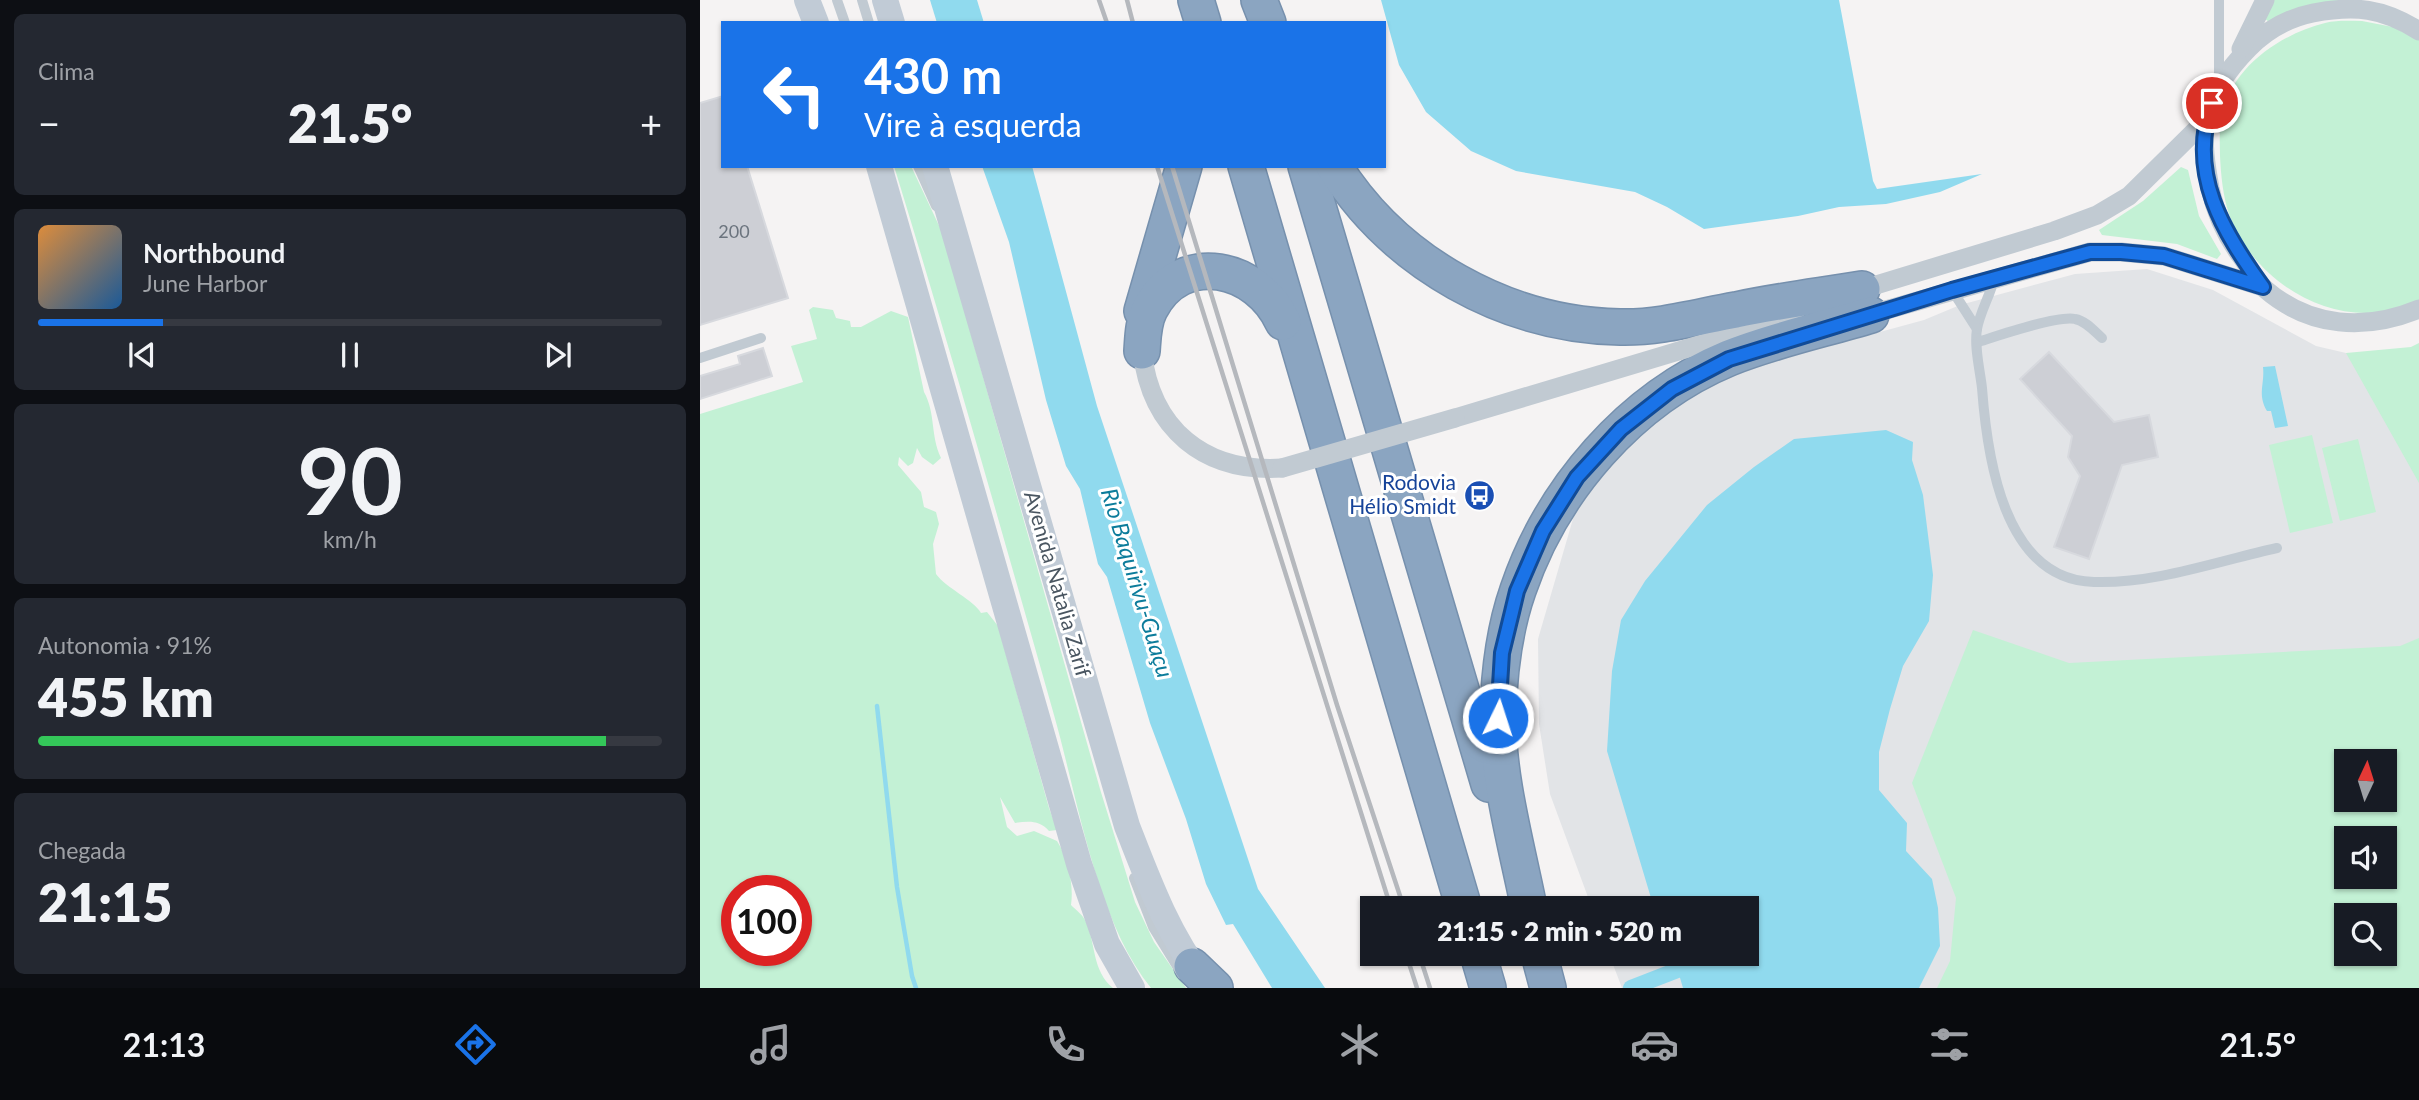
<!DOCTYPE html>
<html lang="pt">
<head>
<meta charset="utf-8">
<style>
	:root { --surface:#171b24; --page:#242831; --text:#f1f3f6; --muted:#9ea1a6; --line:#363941; --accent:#1a73e8 }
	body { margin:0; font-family:Lato,sans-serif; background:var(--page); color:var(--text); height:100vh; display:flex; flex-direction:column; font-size:26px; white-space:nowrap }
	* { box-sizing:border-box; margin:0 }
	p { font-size:23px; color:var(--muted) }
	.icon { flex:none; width:38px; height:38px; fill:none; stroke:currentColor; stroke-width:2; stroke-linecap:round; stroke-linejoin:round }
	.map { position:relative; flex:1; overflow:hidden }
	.sheet { display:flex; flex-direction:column; gap:14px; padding:14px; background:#0d0f14; width:700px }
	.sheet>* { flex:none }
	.banner { position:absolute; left:21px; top:21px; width:665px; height:147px; border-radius:0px; box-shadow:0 2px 5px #0004; background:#1a73e8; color:#fff; overflow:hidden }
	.needle { width:46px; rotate:4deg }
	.buttons { position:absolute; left:1634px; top:749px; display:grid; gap:14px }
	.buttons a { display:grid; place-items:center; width:63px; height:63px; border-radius:0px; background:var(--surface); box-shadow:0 2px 5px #0004; font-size:35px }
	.speed { position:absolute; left:21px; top:875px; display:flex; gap:14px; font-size:35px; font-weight:700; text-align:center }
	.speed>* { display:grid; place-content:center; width:91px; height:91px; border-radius:50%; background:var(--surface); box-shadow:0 2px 5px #0004; line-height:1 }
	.speed .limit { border:10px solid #d22; background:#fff; color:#111 }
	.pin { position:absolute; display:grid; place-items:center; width:60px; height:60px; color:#fff; margin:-30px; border:4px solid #fff; border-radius:50%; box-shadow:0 2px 7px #0007 }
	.me { position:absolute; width:77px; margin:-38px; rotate:4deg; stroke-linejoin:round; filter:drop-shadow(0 0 5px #0008) }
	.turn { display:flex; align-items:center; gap:24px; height:147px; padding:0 28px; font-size:32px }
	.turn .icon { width:91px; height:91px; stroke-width:2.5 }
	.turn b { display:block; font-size:49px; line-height:60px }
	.big { font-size:52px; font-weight:800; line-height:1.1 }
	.sheet .card { flex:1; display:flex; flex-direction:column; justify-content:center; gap:10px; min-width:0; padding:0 24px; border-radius:10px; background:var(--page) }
	.sheet .dial { align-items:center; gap:0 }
	.dial b { font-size:91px; line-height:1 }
	.song { display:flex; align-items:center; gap:21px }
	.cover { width:84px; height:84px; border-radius:10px; background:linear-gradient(135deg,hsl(30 70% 55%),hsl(210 70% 35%)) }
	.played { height:7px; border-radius:4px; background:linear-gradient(90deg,var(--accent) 20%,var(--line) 20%) }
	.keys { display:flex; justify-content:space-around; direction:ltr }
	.heat { display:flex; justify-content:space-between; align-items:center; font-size:38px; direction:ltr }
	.charge { height:10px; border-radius:5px; background:linear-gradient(90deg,#34c759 91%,var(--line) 0) }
	.trip { position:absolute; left:660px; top:896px; width:399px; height:70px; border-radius:0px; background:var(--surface); box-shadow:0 2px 5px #0004; font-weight:800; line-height:70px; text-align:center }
	.menu { display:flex; height:112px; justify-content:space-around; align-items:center; background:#090b0e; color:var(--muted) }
	.menu .icon { width:49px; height:49px }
	.menu .selected { color:var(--accent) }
	.menu b { font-size:32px; color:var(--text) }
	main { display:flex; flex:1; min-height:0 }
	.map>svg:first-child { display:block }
	.airport { fill:#e2e4e7; fill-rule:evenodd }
	.green { fill:#c3f1d5; fill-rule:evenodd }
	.water { fill:#90daee }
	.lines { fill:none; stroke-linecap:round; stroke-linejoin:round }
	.stream { stroke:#90daee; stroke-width:4.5 }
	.canal { stroke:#90daee; stroke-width:16 }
	.building { fill:#cdcfd5; stroke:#d7d9de; stroke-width:2 }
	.highway-casing { stroke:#7690ad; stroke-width:38 }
	.lane { stroke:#c1cad2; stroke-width:10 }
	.street { stroke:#c1cad2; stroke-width:19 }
	.secondary { stroke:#c1cbd6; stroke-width:26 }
	.highway { stroke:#8ba5c1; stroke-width:35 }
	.rail { stroke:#b5b8bd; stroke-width:4.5 }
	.street-bridge { stroke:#c1cad2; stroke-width:19 }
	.route-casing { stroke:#114b97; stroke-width:18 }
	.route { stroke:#1a73e8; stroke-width:12 }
	.labels { text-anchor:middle; stroke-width:6; stroke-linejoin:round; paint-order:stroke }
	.number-label { font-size:18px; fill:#6b747e }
	.transit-label { font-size:21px; fill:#164399; stroke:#fff; text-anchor:end }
	.street-label { font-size:21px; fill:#4a5661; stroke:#fff }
	.water-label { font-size:23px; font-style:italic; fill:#0c7c9b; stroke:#fff }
</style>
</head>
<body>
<main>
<section class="sheet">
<div class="card"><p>Clima</p>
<div class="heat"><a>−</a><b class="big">21.5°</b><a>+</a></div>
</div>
<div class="card">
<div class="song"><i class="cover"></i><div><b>Northbound</b><p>June Harbor</p></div></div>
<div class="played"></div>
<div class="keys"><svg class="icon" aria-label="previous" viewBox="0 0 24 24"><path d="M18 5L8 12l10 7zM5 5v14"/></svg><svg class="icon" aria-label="pause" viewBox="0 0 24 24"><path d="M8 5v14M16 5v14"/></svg><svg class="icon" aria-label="next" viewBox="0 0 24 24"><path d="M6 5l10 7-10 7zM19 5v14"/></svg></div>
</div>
<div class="card dial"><b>90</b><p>km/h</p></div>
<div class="card"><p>Autonomia · 91%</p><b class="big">455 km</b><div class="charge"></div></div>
<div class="card"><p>Chegada</p><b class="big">21:15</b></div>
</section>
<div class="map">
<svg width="1719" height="988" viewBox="0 0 1719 988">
	<rect width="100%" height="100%" fill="#f5f3f3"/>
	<!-- airport -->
	<path class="airport" d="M1447,269L1513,290L1616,346L1646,353H1719V988H922L909,954H1046V908H892L850,794L839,724L838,639L882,488L946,424L1018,376L1224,320L1260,305L1375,274ZM1647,761H1685V800H1647ZM1647,838H1685V877H1647ZM1647,915H1685V954H1647Z"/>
	<!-- green -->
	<g class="green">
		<path d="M1574,0H1646L1569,22L1564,18Z"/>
		<path d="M1662,21L1693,27L1719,40V300C1646,338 1556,288 1529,214C1523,196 1521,176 1520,156C1520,145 1519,131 1521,119C1529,69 1580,34 1625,23C1637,20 1650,21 1662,21Z"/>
		<path d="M194,166H211L242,232L400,789L435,902L454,942L486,988H451C396,920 378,799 354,715C302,532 250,348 194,166Z"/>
		<path d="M1481,167L1488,170L1499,216L1521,254L1517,259L1477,244L1402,235L1399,230L1443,201Z"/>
		<path d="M113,307L133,310L136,318L150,321L151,327H161L191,311L208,317L224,392C236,414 230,434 241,458L233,465L222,457L217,448L213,463L208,466L199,457L198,465L221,492L224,507L236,512L239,524L233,544L236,574C246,588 274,600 281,613L287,612L298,626L349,808L357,830L349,831C340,820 328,821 315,823L300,797L307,827L317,836L334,831L357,841C368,858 374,885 371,905C376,910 383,915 386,922C396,944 392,971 413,988H0V414L103,382L91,346L117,339L109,310ZM37,891H96V950H37Z"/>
		<path d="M1719,343V483L1646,353L1711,347Z"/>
		<path d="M1612,435L1633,523L1590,533L1569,445Z"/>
		<path d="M1658,439L1676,512L1640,521L1622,448Z"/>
		<path d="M1273,630L1369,663L1700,646L1719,638V988H1237L1250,961L1256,898L1212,783ZM1647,761H1685V800H1647ZM1647,838H1685V877H1647ZM1647,915H1685V954H1647Z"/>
	</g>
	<!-- water -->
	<g class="water">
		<path d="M230,0H277L284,23H237Z"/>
		<path d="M681,0H1139L1173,181L1177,189L1282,174L1240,192L1186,204L1139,207L1098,216L1004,229L967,207L935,192L816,171L771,151L726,112L699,65Z"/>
		<path d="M282,166H332L397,406L558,889L625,988H572L533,924L526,925L506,884L486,819L450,723L407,577L398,564L380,489L366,466L346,400L309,242Z"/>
		<path d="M1575,366L1588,426L1575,428L1571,411H1567C1557,394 1565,384 1563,367Z"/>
		<path d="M1186,430L1213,442L1212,460L1223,495L1233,575L1229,621L1203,666L1190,709L1179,752V790L1207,823L1206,851L1232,879L1238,908L1240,946L1219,988H983L973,954H1046V908H954L907,751L912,671L921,620L945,581L1007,505L1054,467L1094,439Z"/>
	</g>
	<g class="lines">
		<!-- stream -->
		<path class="stream" d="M177,706L197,887L212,976L216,988"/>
		<!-- canal -->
		<path class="canal" d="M931,988L980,969"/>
	</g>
	<!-- building -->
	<g class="building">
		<path d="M23,96V166H47L88,298L0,325V103Z"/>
		<path d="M63,348L72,376L0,399V376L40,364L38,356Z"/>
		<path d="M1349,352L1414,422L1449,415L1458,457L1422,465L1389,559L1354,547L1380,476L1368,457L1372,436L1320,379Z"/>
	</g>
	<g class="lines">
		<defs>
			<g id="highway">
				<path d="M496,0L503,23"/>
				<path d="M559,0L568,23"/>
				<path d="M546,166L764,908"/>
				<path d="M606,166L789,784"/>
				<path d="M634,166C695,263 806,325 920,327C960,328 997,317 1036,310C1078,301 1120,296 1162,289"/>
				<path d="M442,311L484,166"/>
				<path d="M442,351C443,337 443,322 450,309C482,248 558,267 583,322"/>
				<path d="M829,908C817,847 797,777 798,715C799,674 804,630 818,590C852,490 930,399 1029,358C1073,340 1125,329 1171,315"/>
				<path d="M778,954L788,988"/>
				<path d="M839,954L848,988"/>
				<path d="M492,966L515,988"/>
			</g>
		</defs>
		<!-- highway casing -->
		<use href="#highway" class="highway-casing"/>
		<!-- lane -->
		<g class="lane">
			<path d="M137,0L145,23"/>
			<path d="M162,0L169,23"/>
			<path d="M1519,80V0"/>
			<path d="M218,166L236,206"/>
			<path d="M1294,279C1290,296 1280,312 1277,329C1274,347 1280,370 1282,388C1287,455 1303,580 1394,582C1455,584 1518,561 1577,548"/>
			<path d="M1252,290L1277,329"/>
			<path d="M1278,342C1297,336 1358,315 1375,319C1386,321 1394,331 1402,338"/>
			<path d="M0,358L61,338"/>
			<path d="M434,878L453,927L482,974"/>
		</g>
		<!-- street -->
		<g class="street">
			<path d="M1719,31C1683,8 1655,5 1613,13C1588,18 1567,30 1549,48C1529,68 1512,91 1506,120C1502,142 1506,166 1510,188C1516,215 1526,237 1543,259C1550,269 1556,281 1565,289C1610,328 1666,331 1719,309"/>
			<path d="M1541,49L1565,0"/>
			<path d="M1153,292L1354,231L1397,215L1429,196L1506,120"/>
			<path d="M1165,316L1390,252H1421L1464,256L1563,287"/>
			<path d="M442,351C451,429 504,473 582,468"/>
			<path d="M755,418L1022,338L1095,312"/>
		</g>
		<!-- secondary -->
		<g class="secondary">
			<path d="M107,0L116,23"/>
			<path d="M185,0L192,23"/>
			<path d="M179,166L379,864L407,944L432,988"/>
			<path d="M235,166L427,826C448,880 468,935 504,981"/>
		</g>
		<!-- highway -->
		<use href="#highway" class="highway"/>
		<!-- rail -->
		<g class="rail">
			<path d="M399,0L407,23"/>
			<path d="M427,0L433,23"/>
			<path d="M457,166L691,908"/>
			<path d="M472,166L637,705L704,908"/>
			<path d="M706,954L717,988"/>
			<path d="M719,954L730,988"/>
		</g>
		<!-- street-bridge -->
		<path class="street-bridge" d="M582,468L755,418"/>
	</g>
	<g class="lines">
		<defs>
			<path id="route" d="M798,718L802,653L812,612L817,591L843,531L877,477L921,429L972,389L1029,359L1252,290L1390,252H1421L1464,256L1563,287C1523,232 1487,173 1512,103"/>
		</defs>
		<!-- route casing -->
		<use href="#route" class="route-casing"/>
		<!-- route -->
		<use href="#route" class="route"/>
	</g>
	<!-- icons -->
	<defs>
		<symbol id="bus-disc" viewBox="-11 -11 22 22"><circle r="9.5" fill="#1a4fb4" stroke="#fff"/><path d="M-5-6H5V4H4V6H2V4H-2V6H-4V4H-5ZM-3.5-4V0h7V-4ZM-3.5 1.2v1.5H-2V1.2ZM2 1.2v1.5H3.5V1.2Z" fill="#fff"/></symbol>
	</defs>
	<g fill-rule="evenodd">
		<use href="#bus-disc" x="762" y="478" width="35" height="35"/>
	</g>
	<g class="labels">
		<!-- number labels -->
		<g class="number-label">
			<text x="34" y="238">200</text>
		</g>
		<!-- transit labels -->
		<g class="transit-label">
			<text x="756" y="490">Rodovia<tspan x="756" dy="24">Hélio Smidt</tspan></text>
		</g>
		<!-- street labels -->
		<g class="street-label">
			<text transform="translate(357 584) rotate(74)" y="7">Avenida Natalia Zarif</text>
		</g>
		<!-- water labels -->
		<g class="water-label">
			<text transform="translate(437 583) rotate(73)" y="8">Rio Baquirivu-Guaçu</text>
		</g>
	</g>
</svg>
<div class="buttons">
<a><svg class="needle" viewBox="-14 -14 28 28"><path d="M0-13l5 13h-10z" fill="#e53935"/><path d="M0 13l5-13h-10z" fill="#9ea1a6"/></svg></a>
<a><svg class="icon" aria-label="sound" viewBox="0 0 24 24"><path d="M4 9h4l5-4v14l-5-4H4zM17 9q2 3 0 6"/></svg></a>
<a><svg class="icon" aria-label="search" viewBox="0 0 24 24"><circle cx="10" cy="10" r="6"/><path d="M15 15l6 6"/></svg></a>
</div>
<div class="speed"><div class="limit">100</div></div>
<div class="pin" style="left:1512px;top:103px;background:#d93025"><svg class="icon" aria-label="arrive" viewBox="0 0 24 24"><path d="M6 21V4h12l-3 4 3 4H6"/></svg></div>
<svg class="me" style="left:798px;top:718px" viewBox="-20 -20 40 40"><circle r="17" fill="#1a73e8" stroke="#fff" stroke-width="3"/><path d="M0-11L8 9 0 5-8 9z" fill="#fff"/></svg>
<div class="trip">21:15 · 2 min · 520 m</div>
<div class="banner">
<div class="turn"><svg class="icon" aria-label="left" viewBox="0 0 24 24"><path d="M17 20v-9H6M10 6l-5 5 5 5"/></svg><div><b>430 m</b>Vire à esquerda</div></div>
</div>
</div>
</main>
<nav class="menu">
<b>21:13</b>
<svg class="icon selected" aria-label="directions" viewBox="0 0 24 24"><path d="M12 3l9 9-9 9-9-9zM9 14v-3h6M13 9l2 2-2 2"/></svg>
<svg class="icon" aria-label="music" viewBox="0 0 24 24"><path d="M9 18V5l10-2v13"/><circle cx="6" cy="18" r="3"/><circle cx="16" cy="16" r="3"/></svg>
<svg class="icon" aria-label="phone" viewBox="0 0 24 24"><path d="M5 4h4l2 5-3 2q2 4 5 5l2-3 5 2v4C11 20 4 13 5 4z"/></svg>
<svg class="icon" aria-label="climate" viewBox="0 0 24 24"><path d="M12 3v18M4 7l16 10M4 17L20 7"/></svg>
<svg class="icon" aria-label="car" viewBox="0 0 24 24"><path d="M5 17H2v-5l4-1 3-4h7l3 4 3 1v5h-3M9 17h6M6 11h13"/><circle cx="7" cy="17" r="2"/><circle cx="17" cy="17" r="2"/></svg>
<svg class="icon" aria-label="filters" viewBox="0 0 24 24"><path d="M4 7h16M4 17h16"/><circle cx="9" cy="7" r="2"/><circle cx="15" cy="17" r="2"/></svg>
<b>21.5°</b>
</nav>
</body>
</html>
